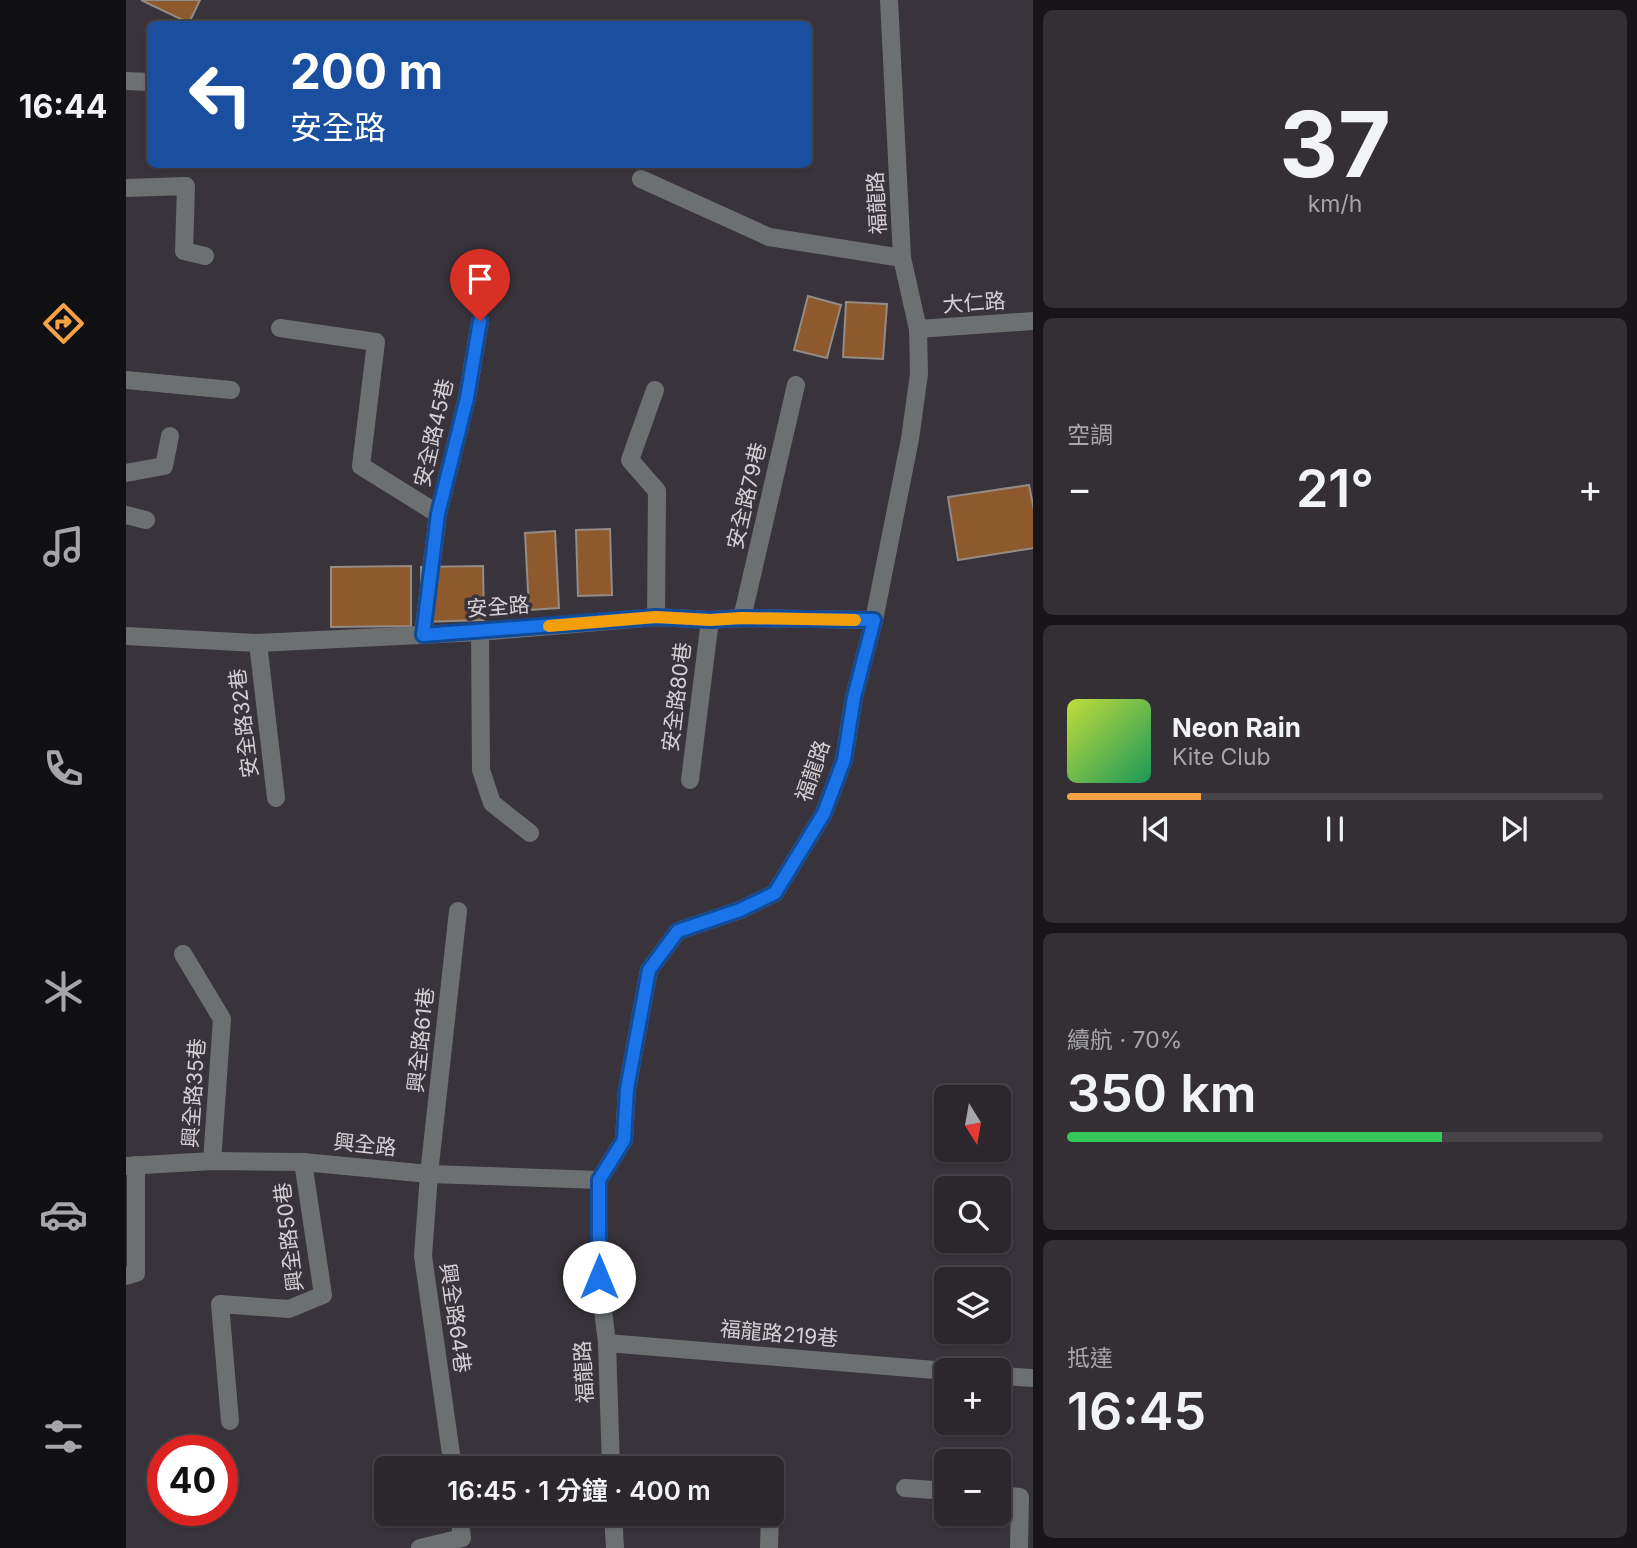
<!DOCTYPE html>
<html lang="zh-TW">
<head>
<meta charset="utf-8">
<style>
	:root { --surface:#2b272c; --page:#332f34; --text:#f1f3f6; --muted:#a6a5a9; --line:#474448; --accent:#f5a246 }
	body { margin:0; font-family:Inter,"Noto Sans TC",sans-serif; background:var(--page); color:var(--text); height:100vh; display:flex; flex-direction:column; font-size:26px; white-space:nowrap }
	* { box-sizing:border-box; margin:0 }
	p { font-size:23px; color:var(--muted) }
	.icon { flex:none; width:38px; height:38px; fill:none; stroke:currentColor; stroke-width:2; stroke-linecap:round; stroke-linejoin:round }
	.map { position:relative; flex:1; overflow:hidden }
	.sheet { display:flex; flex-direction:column; gap:10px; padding:10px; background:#181518; width:604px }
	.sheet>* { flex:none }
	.banner { position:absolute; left:21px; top:21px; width:665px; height:147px; border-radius:10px; box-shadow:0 2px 5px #0004,0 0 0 2px var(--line); background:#1a4fa0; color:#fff; overflow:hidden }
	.needle { width:46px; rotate:169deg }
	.buttons { position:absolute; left:808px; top:1085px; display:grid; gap:14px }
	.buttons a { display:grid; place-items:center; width:77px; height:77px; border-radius:10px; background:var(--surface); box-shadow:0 2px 5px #0004,0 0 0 2px var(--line); font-size:35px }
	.speed { position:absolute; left:21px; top:1435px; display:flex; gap:14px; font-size:35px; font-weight:700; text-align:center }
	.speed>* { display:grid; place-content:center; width:91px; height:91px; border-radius:50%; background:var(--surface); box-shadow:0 2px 5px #0004,0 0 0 2px var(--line); line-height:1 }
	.speed .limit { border:10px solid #d22; background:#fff; color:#111 }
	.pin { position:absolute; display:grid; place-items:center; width:60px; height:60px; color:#fff; margin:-72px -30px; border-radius:50% 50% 50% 0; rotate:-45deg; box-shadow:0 0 7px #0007 }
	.pin .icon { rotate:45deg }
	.me { position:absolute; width:77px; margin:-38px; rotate:0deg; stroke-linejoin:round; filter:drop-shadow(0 0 5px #0008) }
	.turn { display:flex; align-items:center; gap:24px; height:147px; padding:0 28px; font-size:32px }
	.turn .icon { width:91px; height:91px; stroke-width:2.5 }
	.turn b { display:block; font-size:49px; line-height:60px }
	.big { font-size:52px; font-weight:600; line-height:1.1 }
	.sheet .card { flex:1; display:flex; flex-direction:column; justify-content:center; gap:10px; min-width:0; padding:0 24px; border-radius:10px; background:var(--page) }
	.sheet .dial { align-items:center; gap:0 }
	.dial b { font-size:91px; line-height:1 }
	.song { display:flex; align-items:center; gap:21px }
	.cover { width:84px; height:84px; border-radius:10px; background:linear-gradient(135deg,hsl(70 70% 55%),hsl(150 70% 35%)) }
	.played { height:7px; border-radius:4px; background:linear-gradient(90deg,var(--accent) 25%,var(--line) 25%) }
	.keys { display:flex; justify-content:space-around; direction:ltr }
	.heat { display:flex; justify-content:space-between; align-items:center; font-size:38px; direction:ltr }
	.charge { height:10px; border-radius:5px; background:linear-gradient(90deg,#34c759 70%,var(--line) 0) }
	.trip { position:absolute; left:248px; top:1456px; width:410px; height:70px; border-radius:10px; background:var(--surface); box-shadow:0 2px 5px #0004,0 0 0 2px var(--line); font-weight:600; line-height:70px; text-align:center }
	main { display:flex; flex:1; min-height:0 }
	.dock { display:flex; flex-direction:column; width:126px; justify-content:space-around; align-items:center; background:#111012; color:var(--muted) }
	.dock .icon { width:49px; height:49px }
	.dock .active { color:var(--accent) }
	.dock b { font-size:32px; color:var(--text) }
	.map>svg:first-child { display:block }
	.building { fill:#8e5a2d; stroke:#938b85; stroke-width:2 }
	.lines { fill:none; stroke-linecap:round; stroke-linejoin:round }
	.minor { stroke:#6c7071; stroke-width:18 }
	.route-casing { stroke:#114b97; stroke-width:18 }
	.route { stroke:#1a73e8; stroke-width:12 }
	.slow { stroke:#f59e0b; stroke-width:12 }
	.labels { text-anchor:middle; stroke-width:7; stroke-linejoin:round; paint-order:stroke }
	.street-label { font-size:21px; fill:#d4d0d5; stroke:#39343b }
</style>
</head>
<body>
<main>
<nav class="dock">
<b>16:44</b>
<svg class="icon active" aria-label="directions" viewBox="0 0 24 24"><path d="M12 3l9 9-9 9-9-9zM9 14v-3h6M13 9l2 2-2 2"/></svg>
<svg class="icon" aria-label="music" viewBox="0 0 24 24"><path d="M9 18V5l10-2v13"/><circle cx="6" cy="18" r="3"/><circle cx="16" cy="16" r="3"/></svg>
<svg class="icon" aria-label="phone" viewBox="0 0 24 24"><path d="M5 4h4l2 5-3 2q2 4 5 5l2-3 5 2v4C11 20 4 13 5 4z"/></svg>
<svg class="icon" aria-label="climate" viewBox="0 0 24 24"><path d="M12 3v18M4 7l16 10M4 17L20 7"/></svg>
<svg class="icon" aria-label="car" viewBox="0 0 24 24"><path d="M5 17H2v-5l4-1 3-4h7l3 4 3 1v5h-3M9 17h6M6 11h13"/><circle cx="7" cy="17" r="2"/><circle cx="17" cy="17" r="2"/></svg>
<svg class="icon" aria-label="filters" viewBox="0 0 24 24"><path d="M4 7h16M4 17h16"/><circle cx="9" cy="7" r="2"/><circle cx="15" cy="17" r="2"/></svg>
</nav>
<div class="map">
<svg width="908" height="1548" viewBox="0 0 908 1548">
	<rect width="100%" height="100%" fill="#39343b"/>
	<!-- building -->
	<g class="building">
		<path d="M15,0H74L63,23Z"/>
		<path d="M682,296L715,305L701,358L668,350Z"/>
		<path d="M720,302L761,304L757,359L717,357Z"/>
		<path d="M903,485L908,510V548L832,560L822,497Z"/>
		<path d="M484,529L486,595L452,596L450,530Z"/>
		<path d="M429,531L433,608L403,610L399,533Z"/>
		<path d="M285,566V626L205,627V567Z"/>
		<path d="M357,566L358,620L296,622L295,567Z"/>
	</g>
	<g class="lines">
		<!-- minor -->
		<g class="minor">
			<path d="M0,81L24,82"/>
			<path d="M515,179L643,237L776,258"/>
			<path d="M0,188L60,186L58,251L79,256"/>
			<path d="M154,328L250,342L235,466L312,514"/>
			<path d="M792,329L908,321"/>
			<path d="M0,380L105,390"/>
			<path d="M529,390L504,460L531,491L530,617"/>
			<path d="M0,473L38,466L44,436"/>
			<path d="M0,515L20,520"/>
			<path d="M616,618L670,385"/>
			<path d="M354,632L355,770L366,803L404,833"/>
			<path d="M297,635L312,514L341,398L354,321"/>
			<path d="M0,636L132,643L354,632L530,617L584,620L616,618L748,620"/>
			<path d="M132,643L150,798"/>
			<path d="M564,780L584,620"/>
			<path d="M57,954L96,1019L86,1161"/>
			<path d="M0,1166L86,1161L177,1162L303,1174L473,1180"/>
			<path d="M0,1276L10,1273V1165"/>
			<path d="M481,1343L821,1371"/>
			<path d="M873,1376L908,1378"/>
			<path d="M104,1421L94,1304L163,1309L197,1295L177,1162"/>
			<path d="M327,1468L297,1256L303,1174L332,911"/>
			<path d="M485,1468L481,1343L473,1277V1180L498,1140L501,1089L523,970L552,931L614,910L649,893L698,813L718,760L728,697L748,620L784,439L793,374L792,329L776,258L763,0"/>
			<path d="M779,1488L821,1491"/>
			<path d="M873,1495L894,1497L893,1548"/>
			<path d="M487,1514L489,1548"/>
			<path d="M294,1548L336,1538L333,1514"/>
			<path d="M643,1548L644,1514"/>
		</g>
	</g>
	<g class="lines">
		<defs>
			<path id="route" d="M354,321L341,398L312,514L297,635L530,617L584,620L616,618L748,620L728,697L718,760L698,813L649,893L614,910L552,931L523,970L501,1089L498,1140L473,1180V1277"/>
		</defs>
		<!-- route casing -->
		<use href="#route" class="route-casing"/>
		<!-- route -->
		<use href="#route" class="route"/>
		<!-- slow -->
		<path class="slow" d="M423,626L530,617L584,620L616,618L729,620"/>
	</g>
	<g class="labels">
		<!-- street labels -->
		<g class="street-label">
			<text transform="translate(751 203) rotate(-93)" y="7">福龍路</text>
			<text transform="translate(848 303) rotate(-4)" y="7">大仁路</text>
			<text transform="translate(308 433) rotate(-77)" y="7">安全路45巷</text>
			<text transform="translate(621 496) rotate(-77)" y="7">安全路79巷</text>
			<text transform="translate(372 607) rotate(-4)" y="7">安全路</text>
			<text transform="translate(551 697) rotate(-83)" y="7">安全路80巷</text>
			<text transform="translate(118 723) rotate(-97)" y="7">安全路32巷</text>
			<text transform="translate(687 771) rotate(-71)" y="7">福龍路</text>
			<text transform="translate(295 1040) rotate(-84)" y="7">興全路61巷</text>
			<text transform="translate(68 1093) rotate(-86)" y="7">興全路35巷</text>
			<text transform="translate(239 1145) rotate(6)" y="7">興全路</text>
			<text transform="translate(163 1237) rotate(-97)" y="7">興全路50巷</text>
			<text transform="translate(329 1318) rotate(82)" y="7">興全路64巷</text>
			<text transform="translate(653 1334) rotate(5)" y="7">福龍路219巷</text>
			<text transform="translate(458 1372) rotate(-93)" y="7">福龍路</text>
		</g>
	</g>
</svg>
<div class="buttons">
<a><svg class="needle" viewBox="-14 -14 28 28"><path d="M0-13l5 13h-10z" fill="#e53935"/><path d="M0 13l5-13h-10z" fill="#a6a5a9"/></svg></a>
<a><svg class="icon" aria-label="search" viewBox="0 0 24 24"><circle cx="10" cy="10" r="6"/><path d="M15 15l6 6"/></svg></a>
<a><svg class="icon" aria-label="layers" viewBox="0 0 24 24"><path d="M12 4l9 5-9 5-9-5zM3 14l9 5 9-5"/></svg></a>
<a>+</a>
<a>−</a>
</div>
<div class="speed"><div class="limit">40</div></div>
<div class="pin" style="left:354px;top:321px;background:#d93025"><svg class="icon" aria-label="arrive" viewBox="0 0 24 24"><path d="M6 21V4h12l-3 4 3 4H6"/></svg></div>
<svg class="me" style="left:473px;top:1277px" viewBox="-20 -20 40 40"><circle r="19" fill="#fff"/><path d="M0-13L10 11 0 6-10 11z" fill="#1a73e8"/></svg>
<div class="trip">16:45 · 1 分鐘 · 400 m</div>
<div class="banner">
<div class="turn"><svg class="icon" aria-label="left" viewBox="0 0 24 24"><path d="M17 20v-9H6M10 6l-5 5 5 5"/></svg><div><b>200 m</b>安全路</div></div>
</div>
</div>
<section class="sheet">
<div class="card dial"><b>37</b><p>km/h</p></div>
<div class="card"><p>空調</p>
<div class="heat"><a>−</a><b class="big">21°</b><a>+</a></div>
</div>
<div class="card">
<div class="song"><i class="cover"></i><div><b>Neon Rain</b><p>Kite Club</p></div></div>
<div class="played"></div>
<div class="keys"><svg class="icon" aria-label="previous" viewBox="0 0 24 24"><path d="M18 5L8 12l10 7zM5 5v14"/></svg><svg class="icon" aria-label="pause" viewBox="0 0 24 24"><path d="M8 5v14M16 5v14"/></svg><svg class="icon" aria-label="next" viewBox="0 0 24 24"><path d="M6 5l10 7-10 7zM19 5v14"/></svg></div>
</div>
<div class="card"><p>續航 · 70%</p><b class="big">350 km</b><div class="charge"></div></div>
<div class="card"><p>抵達</p><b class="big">16:45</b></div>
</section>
</main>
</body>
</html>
